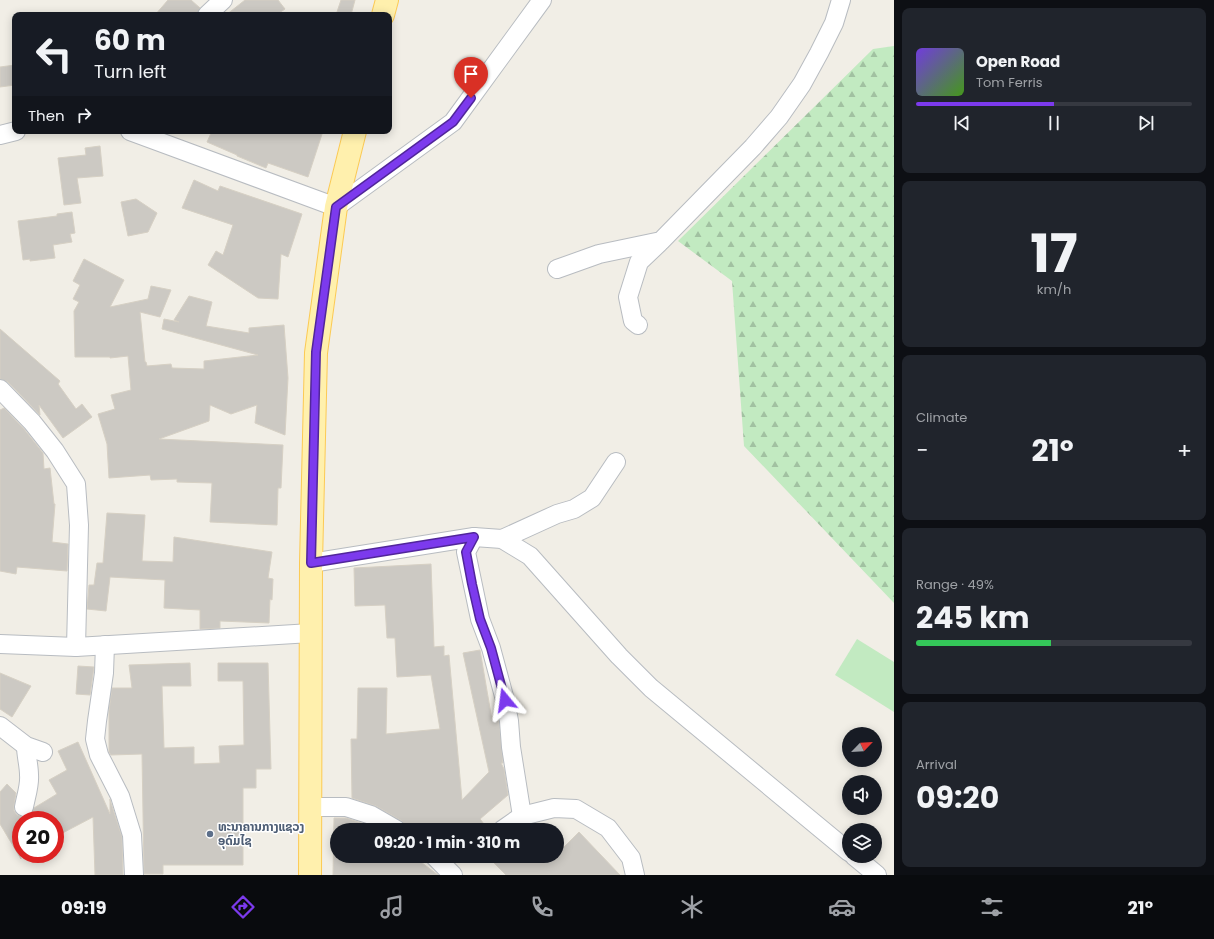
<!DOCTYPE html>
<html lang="en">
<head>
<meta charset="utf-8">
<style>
	:root { --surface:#171b24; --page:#20242c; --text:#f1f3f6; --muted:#9ea1a6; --line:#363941; --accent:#7c3aed }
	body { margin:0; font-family:Poppins,"Noto Sans Lao",sans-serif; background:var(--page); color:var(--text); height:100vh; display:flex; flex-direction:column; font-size:15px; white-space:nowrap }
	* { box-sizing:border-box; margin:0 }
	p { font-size:13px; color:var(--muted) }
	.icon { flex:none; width:22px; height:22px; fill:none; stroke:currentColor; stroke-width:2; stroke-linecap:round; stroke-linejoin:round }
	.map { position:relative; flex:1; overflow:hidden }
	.drawer { display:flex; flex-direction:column; gap:8px; padding:8px; background:#0d0f14; width:320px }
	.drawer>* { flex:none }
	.banner { position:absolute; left:12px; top:12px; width:380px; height:122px; border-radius:8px; box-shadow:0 2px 10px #0003; background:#171b24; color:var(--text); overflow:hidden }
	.needle { width:26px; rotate:65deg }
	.controls { position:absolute; left:842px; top:727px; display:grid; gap:8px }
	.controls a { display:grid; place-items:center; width:40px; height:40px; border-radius:50%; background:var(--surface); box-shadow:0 2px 10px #0003; font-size:20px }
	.speed { position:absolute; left:12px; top:811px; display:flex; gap:8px; font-size:20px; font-weight:700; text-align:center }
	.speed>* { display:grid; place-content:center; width:52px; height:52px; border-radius:50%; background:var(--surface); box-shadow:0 2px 10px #0003; line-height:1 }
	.speed .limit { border:6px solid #d22; background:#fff; color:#111 }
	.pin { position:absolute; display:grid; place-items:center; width:34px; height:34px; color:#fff; margin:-41px -17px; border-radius:50% 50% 50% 0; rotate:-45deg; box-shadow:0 0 4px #0007 }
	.pin .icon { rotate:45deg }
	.me { position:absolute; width:44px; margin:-22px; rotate:344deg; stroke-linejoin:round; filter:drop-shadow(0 0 3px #0008) }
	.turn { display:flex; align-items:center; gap:14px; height:84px; padding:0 16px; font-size:18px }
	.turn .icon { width:52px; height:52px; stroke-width:2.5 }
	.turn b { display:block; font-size:28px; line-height:34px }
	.then { display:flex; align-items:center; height:38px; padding:0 16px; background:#0003; gap:8px; font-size:15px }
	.big { font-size:30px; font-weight:700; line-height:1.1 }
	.drawer .widget { flex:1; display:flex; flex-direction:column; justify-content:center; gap:6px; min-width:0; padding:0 14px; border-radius:8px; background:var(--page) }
	.drawer .dial { align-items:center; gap:0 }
	.dial b { font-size:52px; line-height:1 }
	.song { display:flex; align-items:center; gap:12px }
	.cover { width:48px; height:48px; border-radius:6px; background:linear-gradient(135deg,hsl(260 70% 55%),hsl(100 70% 35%)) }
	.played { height:4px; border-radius:2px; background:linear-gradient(90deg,var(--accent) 50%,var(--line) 50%) }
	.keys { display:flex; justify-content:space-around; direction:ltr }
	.heat { display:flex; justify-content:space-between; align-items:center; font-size:22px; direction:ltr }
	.charge { height:6px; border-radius:3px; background:linear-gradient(90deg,#34c759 49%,var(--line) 0) }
	.trip { position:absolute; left:330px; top:823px; width:234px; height:40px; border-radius:20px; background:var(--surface); box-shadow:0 2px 10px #0003; font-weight:700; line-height:40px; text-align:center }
	.tabs { display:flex; height:64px; justify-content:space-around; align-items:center; background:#090b0e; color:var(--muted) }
	.tabs .icon { width:28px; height:28px }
	.tabs .selected { color:var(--accent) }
	.tabs b { font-size:18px; color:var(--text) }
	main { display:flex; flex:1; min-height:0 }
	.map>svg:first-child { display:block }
	.green { fill:#c2eac1 }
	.forest { fill:url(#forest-firs) }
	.building { fill:#ccc9c3; stroke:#d6d0c4 }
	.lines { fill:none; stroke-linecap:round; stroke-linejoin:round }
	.minor-casing { stroke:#b8bcc1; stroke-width:20 }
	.major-casing { stroke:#fcca54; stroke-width:24 }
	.minor { stroke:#fff; stroke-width:18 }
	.major { stroke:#fff0ad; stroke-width:22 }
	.route-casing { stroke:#51269a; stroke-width:10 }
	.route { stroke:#7c3aed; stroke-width:7 }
	.service-dot { fill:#5c6f8a; stroke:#fff; stroke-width:1.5 }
	.labels { text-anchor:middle; stroke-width:3; stroke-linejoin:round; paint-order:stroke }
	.service-label { font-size:12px; font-weight:bold; fill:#4e5e75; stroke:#fff; text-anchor:start }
</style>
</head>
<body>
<main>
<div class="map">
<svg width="894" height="875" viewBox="0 0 894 875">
	<defs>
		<pattern id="forest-firs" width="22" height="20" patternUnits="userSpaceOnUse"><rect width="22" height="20" fill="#c2eac1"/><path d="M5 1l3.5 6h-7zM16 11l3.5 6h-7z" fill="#a1c1a1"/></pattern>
	</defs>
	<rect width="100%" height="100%" fill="#f1eee6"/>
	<!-- green -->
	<path class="green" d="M857,639L894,662V712L835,675Z"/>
	<!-- forest -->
	<path class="forest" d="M894,46V603L744,446L732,281L678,241L873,49Z"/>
	<!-- building -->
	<g class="building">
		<path d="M168,0H191L200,8L197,15H155Z"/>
		<path d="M245,0H278L285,9L276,15H226Z"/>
		<path d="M341,0H355L351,15H336Z"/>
		<path d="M15,65V85L0,87V67Z"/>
		<path d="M212,131H323L308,177L268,163L266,168L237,156V155L207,142Z"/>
		<path d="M100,146L103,176L77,178L81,203L64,205L58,158L86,155L85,148Z"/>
		<path d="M194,180L218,191L220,186L302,214L288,257L281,254L278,299L258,298L208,265L216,251L223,255L233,225L182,208Z"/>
		<path d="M136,199L157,213L148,232L128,236L121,202Z"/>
		<path d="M72,212L75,233L70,234L72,242L53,245L55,258L30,261V259L23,260L18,221L57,216V214Z"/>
		<path d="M84,259L124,280L110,307L148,299L151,286L171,290L160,317L140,312L145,362H146L147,366L171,364L172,368L204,369V361L258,355L162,329L164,319L179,322L174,320L189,296L212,302L206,326L249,333V328L284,325L288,378L285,435L255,423L257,405L231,414L210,405L209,421L159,439L283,445L281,488H278L277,525L210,522L212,483L177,482V479L151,480L150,475L109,478L107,444L98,414L115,409L111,395L131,390L128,356L110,358V357H75L74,311L79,302L73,299L80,285L73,281Z"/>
		<path d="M0,329L60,381L58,384L76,409L82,404L92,417L63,438L39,405L40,415L8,382L0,379Z"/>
		<path d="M4,408L24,429L43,453L44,469L50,468L54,504H55L52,542L68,544L67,571L17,567L16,574L0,571V410Z"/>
		<path d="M107,513L145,515L142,561L173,562L174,537L272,552L268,578L273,579L272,600L270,599L269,623L220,621V628L200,629V610L164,608L165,580L110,577L106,611L87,609L89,585H94L97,563H103Z"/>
		<path d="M431,564L434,647L444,646V656L449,655L462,800L489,772L463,653L480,650L492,720L498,719L499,722L503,763H501L504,769L508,795L480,819L484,824L477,830H407L406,825L402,821L376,806L352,798L351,739H357L358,688H387L386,734L440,729L431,675L397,677L395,638H387L385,605L355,606L354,568Z"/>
		<path d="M190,663L191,686H162L164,748L194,747V764L220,763L219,746L244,745L243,681H218V663H268L271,769H256V788H243V865H163V874H144L142,754L111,755L109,752V711L112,688H132L129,665Z"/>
		<path d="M78,666L94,667L90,695L76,694Z"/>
		<path d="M0,673L31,686L12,717L0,709Z"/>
		<path d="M78,742L110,814V799V800L122,837L123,875H95L93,817L55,837V820H21V859L0,824V792L7,784L16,793L14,805V811L17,815L22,817H28L32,814L34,808L57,794L49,780L67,770L58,751Z"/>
		<path d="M334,818H346L367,825L376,830H337V856H413L438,875H333Z"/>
		<path d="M579,832L620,875H506L494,863L502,856H557V854Z"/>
	</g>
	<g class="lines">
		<defs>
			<g id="minor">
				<path d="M207,15L223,0"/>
				<path d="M130,131L336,207L453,122L542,0"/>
				<path d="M0,135L16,131"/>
				<path d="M557,269L599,254L661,241L753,147L779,117L802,84L819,53L834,23L841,0"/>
				<path d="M638,325L633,321L628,297L639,262L659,243"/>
				<path d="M0,389L32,422L55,451L76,484L79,525L76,647"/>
				<path d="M474,537L466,552L480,619L491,648L505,700L509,721L511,747L522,816"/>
				<path d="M502,539L557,514L574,509L592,498L616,462"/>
				<path d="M311,563L474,537L502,539L530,556L619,656L651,688L849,852"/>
				<path d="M0,644L76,647L311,633"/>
				<path d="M105,645L104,673L97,721L95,739L99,755L120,796L132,835L134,875"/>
				<path d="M0,726L26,746L43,752"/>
				<path d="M24,807C26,796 30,785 29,775C29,765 26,756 26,746"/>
				<path d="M310,807H346L371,815L397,830"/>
				<path d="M502,830L522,816L554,808L576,809L608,828L631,858L635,875"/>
				<path d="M434,856L453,875"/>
				<path d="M854,856L877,875"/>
			</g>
			<g id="major">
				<path d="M383,15L387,0"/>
				<path d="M310,875L311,563L316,353L336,207L355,131"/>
			</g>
		</defs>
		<!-- minor casing -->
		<use href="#minor" class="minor-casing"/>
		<!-- major casing -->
		<use href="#major" class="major-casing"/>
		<!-- minor -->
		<use href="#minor" class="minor"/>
		<!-- major -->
		<use href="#major" class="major"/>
	</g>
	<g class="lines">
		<defs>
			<path id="route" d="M471,98L453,122L336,207L316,352L311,563L474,537L466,552L472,584L480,619L491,648L505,700"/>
		</defs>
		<!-- route casing -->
		<use href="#route" class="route-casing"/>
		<!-- route -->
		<use href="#route" class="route"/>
	</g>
	<!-- markers -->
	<circle class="service-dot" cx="210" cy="834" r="4"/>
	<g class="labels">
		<!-- service labels -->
		<g class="service-label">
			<text x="218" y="831">ທະນາຄານກາງແຊວງ<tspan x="218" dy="14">ອຸດົມໄຊ</tspan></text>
		</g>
	</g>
</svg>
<div class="controls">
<a><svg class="needle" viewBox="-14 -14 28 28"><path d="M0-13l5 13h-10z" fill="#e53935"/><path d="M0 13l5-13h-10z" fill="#9ea1a6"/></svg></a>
<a><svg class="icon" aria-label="sound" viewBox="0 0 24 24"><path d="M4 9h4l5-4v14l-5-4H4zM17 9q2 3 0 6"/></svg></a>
<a><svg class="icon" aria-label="layers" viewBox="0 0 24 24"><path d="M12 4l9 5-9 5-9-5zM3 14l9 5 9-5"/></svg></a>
</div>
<div class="speed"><div class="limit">20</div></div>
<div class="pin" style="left:471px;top:98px;background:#d93025"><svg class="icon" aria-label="arrive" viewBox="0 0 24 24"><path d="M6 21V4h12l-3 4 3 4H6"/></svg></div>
<svg class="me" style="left:505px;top:700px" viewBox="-20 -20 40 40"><path d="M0-17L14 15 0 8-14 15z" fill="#7c3aed" stroke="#fff" stroke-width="4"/></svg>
<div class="trip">09:20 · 1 min · 310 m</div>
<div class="banner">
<div class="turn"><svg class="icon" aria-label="left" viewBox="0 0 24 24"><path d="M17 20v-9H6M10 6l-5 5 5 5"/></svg><div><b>60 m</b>Turn left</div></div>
<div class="then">Then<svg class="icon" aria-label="right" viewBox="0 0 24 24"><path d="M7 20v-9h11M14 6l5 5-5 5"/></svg></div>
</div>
</div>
<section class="drawer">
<div class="widget">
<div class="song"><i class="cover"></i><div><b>Open Road</b><p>Tom Ferris</p></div></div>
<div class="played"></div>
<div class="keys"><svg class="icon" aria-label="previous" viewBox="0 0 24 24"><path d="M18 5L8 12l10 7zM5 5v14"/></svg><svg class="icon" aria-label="pause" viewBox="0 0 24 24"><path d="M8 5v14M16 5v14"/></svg><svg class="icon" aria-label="next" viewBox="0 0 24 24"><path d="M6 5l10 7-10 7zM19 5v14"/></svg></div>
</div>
<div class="widget dial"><b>17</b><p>km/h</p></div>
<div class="widget"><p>Climate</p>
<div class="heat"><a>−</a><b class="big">21°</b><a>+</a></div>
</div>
<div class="widget"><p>Range · 49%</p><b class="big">245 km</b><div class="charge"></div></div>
<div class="widget"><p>Arrival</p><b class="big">09:20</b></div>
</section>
</main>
<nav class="tabs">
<b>09:19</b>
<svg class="icon selected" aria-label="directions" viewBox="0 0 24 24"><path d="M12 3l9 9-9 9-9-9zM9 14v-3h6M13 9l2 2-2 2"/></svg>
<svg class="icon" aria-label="music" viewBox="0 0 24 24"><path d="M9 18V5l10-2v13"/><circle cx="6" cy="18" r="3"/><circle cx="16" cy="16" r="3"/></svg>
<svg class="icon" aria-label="phone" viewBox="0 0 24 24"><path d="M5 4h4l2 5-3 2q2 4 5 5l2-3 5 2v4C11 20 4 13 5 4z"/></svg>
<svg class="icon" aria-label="climate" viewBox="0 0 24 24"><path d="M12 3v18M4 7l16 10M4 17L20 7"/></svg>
<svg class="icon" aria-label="car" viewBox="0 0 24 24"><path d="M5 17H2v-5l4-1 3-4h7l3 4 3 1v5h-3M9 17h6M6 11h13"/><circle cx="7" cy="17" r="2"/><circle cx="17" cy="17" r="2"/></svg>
<svg class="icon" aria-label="filters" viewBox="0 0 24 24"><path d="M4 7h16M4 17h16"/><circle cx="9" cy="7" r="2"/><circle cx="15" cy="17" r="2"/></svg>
<b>21°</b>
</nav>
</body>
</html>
